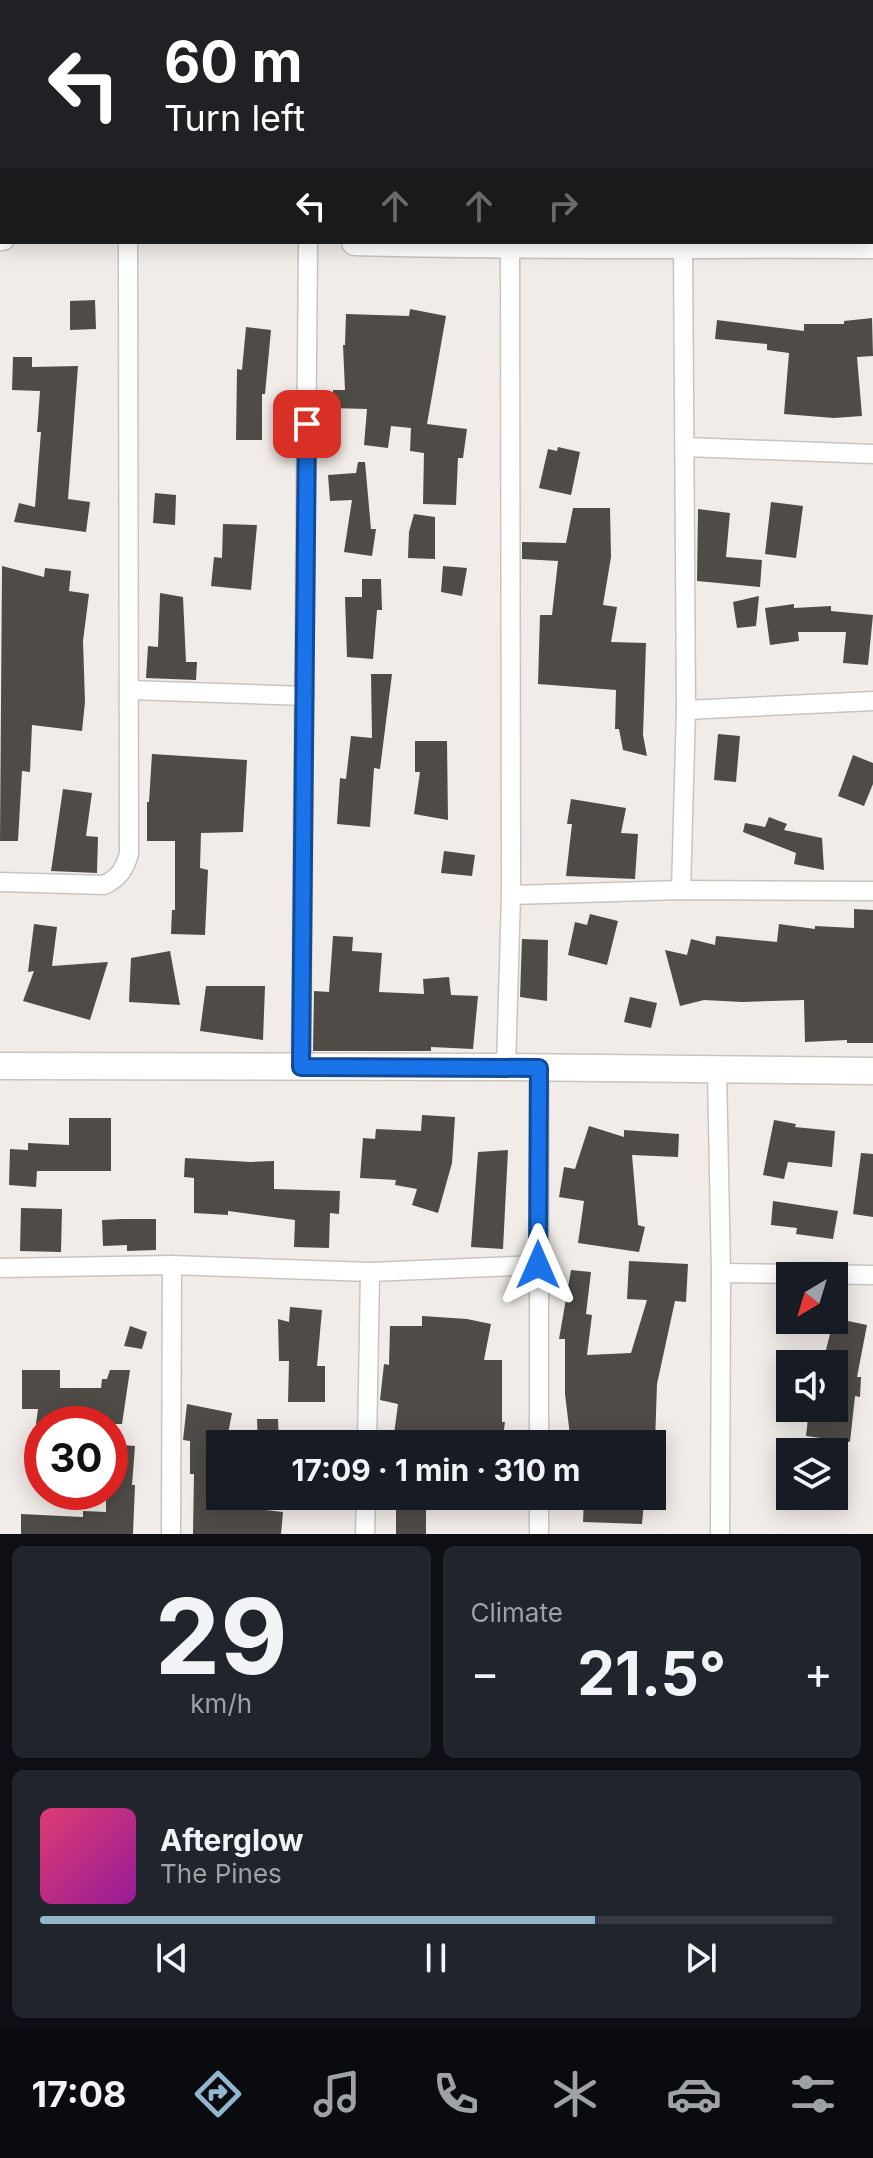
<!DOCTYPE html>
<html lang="en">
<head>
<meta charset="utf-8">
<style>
	:root { --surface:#171b24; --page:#20242c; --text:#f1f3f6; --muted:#9ea1a6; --line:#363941; --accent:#92b6ce }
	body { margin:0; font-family:Inter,sans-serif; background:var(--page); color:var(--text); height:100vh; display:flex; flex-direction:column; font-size:30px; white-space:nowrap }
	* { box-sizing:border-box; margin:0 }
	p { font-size:26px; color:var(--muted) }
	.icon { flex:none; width:44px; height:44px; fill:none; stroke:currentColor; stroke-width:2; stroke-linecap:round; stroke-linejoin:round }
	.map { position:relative; height:1534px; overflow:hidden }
	.sheet { display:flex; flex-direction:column; gap:12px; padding:12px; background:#0d0f14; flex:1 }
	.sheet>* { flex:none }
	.top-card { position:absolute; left:0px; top:0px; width:874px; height:244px; box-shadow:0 4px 20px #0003; background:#202124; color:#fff; overflow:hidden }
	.needle { width:52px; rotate:218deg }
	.controls { position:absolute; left:776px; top:1262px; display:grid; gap:16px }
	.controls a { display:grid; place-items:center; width:72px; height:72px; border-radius:0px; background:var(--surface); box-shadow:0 4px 20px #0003; font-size:40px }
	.speed { position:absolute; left:24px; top:1406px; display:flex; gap:16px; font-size:40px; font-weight:700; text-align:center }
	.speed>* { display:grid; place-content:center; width:104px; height:104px; border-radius:50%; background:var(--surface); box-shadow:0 4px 20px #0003; line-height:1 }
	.speed .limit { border:12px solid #d22; background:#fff; color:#111 }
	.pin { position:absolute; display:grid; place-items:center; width:68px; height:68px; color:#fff; margin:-34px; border-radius:16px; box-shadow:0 4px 12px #0006 }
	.me { position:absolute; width:88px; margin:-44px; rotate:0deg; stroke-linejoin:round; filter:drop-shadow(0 0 6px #0008) }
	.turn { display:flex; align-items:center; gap:28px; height:168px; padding:0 32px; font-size:36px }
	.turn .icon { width:104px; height:104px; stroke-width:2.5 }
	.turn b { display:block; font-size:56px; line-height:68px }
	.lanes { display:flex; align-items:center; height:76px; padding:0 32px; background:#0003; justify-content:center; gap:40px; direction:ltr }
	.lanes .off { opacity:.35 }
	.big { font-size:60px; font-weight:700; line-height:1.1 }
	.sheet .widget { flex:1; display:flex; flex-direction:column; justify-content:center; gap:12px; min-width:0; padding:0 28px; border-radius:12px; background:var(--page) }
	.sheet .dial { align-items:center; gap:0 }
	.dial b { font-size:104px; line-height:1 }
	.song { display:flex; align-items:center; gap:24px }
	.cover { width:96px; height:96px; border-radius:12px; background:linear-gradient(135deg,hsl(340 70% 55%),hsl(300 70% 35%)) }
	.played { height:8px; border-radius:4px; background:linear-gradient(90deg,var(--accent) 70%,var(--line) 70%) }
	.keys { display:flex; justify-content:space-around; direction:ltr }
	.heat { display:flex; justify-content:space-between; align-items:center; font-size:44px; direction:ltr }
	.sheet .tiles { flex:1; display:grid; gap:12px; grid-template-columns:1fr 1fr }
	.widget:last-child { grid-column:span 2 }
	.trip { position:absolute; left:206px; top:1430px; width:460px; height:80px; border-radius:0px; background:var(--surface); box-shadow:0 4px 20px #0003; font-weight:700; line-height:80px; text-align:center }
	.menu { display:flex; height:128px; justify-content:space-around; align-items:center; background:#090b0e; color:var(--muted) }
	.menu .icon { width:56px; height:56px }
	.menu .current { color:var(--accent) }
	.menu b { font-size:36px; color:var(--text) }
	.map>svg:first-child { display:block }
	.building { fill:#4f4c48 }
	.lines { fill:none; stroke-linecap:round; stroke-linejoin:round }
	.street-casing { stroke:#c9c4c0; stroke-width:21 }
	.secondary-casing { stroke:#c9c4c0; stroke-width:29 }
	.street { stroke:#fff; stroke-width:18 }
	.secondary { stroke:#fff; stroke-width:26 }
	.route-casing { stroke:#114b97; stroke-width:20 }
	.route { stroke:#1a73e8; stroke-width:14 }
</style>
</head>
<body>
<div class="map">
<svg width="873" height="1534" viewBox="0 0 873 1534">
	<rect width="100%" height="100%" fill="#f1ece8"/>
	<!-- building -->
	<g class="building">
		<path d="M95,300L96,329L70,330V301Z"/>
		<path d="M410,309L446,316L427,424L467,429L463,458H458L456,505L423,504L424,453L410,451L411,428L391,426L388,448L364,445L367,409L332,408L333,390H345L343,345H345L346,314L409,316Z"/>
		<path d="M872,318L873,356L857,357L862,416L834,418L784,414L789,353L767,350V344L715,339L717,320L804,331V324H844V321Z"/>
		<path d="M246,327L271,330L265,394H262V440H236L237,369L242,370Z"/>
		<path d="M13,357H32V367L78,366L68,499L90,502L86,532L14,522L19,503L35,507L41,432H37L40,391L12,390Z"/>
		<path d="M558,447L580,452L571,495L539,488L548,449L557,451Z"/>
		<path d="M358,462H365L371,529H376L372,556L344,552L352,500L330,501L328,475L356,473Z"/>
		<path d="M155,493L176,495L175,525L153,523Z"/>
		<path d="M771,502L803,506L796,558L765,554Z"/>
		<path d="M573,508H610L611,557L603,605L617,607L611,642L646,643L643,735L647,756L623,750L619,729H615L616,690L538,684L540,615H552L558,561L522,559V542L566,543Z"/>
		<path d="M698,509L730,513L726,557L762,560L760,587L697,581Z"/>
		<path d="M414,514L435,517V559L408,558L409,532Z"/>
		<path d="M223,524L257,525L251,590L211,586L214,557L222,558Z"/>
		<path d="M2,566L44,577L45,568L71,571L69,591L89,594L83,641L85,702L82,731L32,725L30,772L22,771L18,841H0Z"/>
		<path d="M443,566L467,568L462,596L441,592Z"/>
		<path d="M362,579H381L382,610H377L373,659L347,657L345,597H362Z"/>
		<path d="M160,593L183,597L186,662H197L196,680L146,678L148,646L158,647Z"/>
		<path d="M759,596L756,626L737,628L733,602Z"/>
		<path d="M794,604V608L831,606V611L873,615L868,665L843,663L846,632H798L799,641L770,645L765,608Z"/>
		<path d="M371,674H392L380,769L374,768L370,827L337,824L340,778L346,779L351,736L372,738Z"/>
		<path d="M718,734L740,736L736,782L714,780Z"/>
		<path d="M415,741H447L448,820L414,814L420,772H415Z"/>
		<path d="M152,754L247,760L243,832L201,833L200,868L208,870L205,935L171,934L172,910H175V841H147V802H149Z"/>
		<path d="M853,755L873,763V784L864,806L838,796Z"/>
		<path d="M63,789L92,793L86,836L98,837L97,873L51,871Z"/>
		<path d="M571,799L626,808L621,833L638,834L635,879L566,876L572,824H567Z"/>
		<path d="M769,817L787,824L784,830L822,838L824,870L794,864L796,853L743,832L745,823L765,827Z"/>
		<path d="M444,851L475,855L472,876L441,873Z"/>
		<path d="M854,909L873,910V1043H847V1040L805,1042L804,1000L742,1002L704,1000L680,1006L665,950L687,955L691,939L715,945L716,936L777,942L779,924L815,929V926L854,928Z"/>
		<path d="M590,914L618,921L607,965L568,955L575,922L587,925Z"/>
		<path d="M34,924L57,927L52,966L108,962L90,1020L23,1001L34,971L28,972Z"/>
		<path d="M333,936L353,937L352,951L382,953L379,992L424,994L423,979L449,977L451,995L478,996L473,1049L431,1047V1051H313L314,991L329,992Z"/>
		<path d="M522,939L548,940L547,1001L520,997Z"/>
		<path d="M170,951L180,1005L129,1002L131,958Z"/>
		<path d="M206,986H265L263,1040L200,1031Z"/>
		<path d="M630,997L657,1003L651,1028L624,1022Z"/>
		<path d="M422,1115L455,1117L452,1163L438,1213L412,1205L417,1189L395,1185L396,1180L360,1178L363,1138L375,1139L376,1129L421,1131Z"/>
		<path d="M69,1118H111V1171H37L36,1187L9,1185L10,1149L28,1150V1143L69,1145Z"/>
		<path d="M774,1120L796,1124L795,1127L835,1131L832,1167L788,1162L784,1179L763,1175Z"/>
		<path d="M589,1126L624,1137V1130L679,1134L678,1157L632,1155L638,1225L645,1227L639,1252L578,1243L584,1201L559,1197L564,1167L575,1169Z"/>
		<path d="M508,1150L503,1249L471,1247L478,1152Z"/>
		<path d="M861,1153L873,1154V1217L853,1214Z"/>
		<path d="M185,1158L250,1162L274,1161V1189L340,1191L339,1214L330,1213L329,1248L294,1247L295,1220L228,1211V1215L194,1213V1178L184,1177Z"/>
		<path d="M773,1201L838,1211L833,1239L796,1234L797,1228L771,1225Z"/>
		<path d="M21,1208L62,1209L61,1252L20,1251Z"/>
		<path d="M122,1219H156V1250L127,1251V1245L103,1246L102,1220Z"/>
		<path d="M629,1261L688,1264L686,1302L675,1301L657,1384L655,1444H571L565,1394V1339H559L571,1270L591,1272L586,1314L592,1315L587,1355L631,1353L647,1300L627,1299Z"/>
		<path d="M290,1307L322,1310L317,1366H325V1402H288L289,1361H279L278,1319L289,1322Z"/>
		<path d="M422,1316L467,1319L491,1324L484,1360H502V1422H505L502,1444L393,1442L398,1404L380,1400L384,1364L389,1365L390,1326H422Z"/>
		<path d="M834,1318L867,1325L857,1377H861L860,1397L855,1396L850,1442L806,1436L808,1418L822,1420L824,1408H834V1356L825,1354Z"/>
		<path d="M130,1326L147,1332L142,1349L124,1346Z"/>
		<path d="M22,1370H60V1388H101L102,1379H107L110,1370H130L122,1424H36L38,1409H22Z"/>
		<path d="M187,1404L232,1413L226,1444H220V1498L248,1503V1508L283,1512L281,1534H193L194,1474H190V1441L183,1440Z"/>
		<path d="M257,1419H278L279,1444H258Z"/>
		<path d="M110,1444L135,1446L132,1485H135L133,1534H21V1514L83,1517V1511L106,1512V1492H110Z"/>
		<rect x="396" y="1496" width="30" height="38"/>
		<path d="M584,1498L644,1502L642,1524L583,1522Z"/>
	</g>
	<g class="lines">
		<defs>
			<g id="street">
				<path d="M367,0V2"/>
				<path d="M187,2V0"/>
				<path d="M501,2L502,0"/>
				<path d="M0,42H2"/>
				<path d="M686,447L873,454"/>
				<path d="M129,690L305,696"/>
				<path d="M686,710L873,701"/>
				<path d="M0,882L104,885C119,878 124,870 129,854L128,242"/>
				<path d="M681,890L686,710L683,243"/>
				<path d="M511,895L681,890L873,891"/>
				<path d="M301,1067L308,242"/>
				<path d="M506,1067L511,895L510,247"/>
				<path d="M717,1070L721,1273L720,1534"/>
				<path d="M0,1268L172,1265L370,1272L538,1265"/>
				<path d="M721,1273L873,1275"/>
				<path d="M367,1444L370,1272"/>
				<path d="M539,1444V1068"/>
				<path d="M539,1496V1534"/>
				<path d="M171,1534L172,1265"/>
				<path d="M365,1534L366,1496"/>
			</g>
			<g id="secondary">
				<path d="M0,237H2"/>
				<path d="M355,242C527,247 700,244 873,245"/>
				<path d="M0,1066L506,1067L873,1071"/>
			</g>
		</defs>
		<!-- street casing -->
		<use href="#street" class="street-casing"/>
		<!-- secondary casing -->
		<use href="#secondary" class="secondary-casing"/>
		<!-- street -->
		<use href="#street" class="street"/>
		<!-- secondary -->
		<use href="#secondary" class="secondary"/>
	</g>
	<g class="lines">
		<defs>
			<path id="route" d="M307,424L301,1067L539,1068L538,1265"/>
		</defs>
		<!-- route casing -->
		<use href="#route" class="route-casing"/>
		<!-- route -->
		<use href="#route" class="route"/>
	</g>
</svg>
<div class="controls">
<a><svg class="needle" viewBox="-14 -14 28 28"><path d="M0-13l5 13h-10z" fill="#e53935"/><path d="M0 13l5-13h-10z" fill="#9ea1a6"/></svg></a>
<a><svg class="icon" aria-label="sound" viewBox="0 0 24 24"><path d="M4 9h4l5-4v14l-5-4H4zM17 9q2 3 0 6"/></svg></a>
<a><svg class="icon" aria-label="layers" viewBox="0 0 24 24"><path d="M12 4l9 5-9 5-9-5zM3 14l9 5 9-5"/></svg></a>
</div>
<div class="speed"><div class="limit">30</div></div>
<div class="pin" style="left:307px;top:424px;background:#d93025"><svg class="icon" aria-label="arrive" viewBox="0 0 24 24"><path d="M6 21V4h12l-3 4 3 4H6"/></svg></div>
<svg class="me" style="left:538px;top:1265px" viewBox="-20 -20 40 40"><path d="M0-17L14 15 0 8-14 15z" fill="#1a73e8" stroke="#fff" stroke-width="4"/></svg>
<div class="trip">17:09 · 1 min · 310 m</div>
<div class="top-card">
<div class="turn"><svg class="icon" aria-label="left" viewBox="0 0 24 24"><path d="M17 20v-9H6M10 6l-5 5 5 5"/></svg><div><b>60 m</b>Turn left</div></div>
<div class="lanes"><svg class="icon" aria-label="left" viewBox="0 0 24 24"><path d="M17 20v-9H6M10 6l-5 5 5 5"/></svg><svg class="icon off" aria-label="ahead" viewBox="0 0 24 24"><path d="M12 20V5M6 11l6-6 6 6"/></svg><svg class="icon off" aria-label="ahead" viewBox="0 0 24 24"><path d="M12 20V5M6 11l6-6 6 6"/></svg><svg class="icon off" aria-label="right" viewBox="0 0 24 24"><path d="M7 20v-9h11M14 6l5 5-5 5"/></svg></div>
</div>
</div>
<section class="sheet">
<div class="tiles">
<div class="widget dial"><b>29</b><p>km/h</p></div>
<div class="widget"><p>Climate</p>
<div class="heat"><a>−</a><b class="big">21.5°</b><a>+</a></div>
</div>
<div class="widget">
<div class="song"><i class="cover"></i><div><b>Afterglow</b><p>The Pines</p></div></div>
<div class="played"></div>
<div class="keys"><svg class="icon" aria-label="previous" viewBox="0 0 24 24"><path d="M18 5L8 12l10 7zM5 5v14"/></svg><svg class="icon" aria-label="pause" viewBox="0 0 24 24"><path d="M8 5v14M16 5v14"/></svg><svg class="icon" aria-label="next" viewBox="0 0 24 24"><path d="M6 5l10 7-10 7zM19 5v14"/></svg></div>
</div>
</div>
</section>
<nav class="menu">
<b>17:08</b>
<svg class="icon current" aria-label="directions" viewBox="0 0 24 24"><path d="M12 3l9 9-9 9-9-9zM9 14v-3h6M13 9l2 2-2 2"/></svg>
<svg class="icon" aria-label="music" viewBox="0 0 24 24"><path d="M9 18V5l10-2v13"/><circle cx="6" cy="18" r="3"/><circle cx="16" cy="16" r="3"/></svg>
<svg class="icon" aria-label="phone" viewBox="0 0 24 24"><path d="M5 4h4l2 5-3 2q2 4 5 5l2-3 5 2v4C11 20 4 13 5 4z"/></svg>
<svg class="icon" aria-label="climate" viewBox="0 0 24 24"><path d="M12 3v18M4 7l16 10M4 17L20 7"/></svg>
<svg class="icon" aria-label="car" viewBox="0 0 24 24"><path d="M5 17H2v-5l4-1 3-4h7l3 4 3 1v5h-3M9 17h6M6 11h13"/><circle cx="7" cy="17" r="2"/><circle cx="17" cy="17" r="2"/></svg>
<svg class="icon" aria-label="filters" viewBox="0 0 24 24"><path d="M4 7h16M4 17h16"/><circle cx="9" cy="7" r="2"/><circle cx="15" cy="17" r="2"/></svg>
</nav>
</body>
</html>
